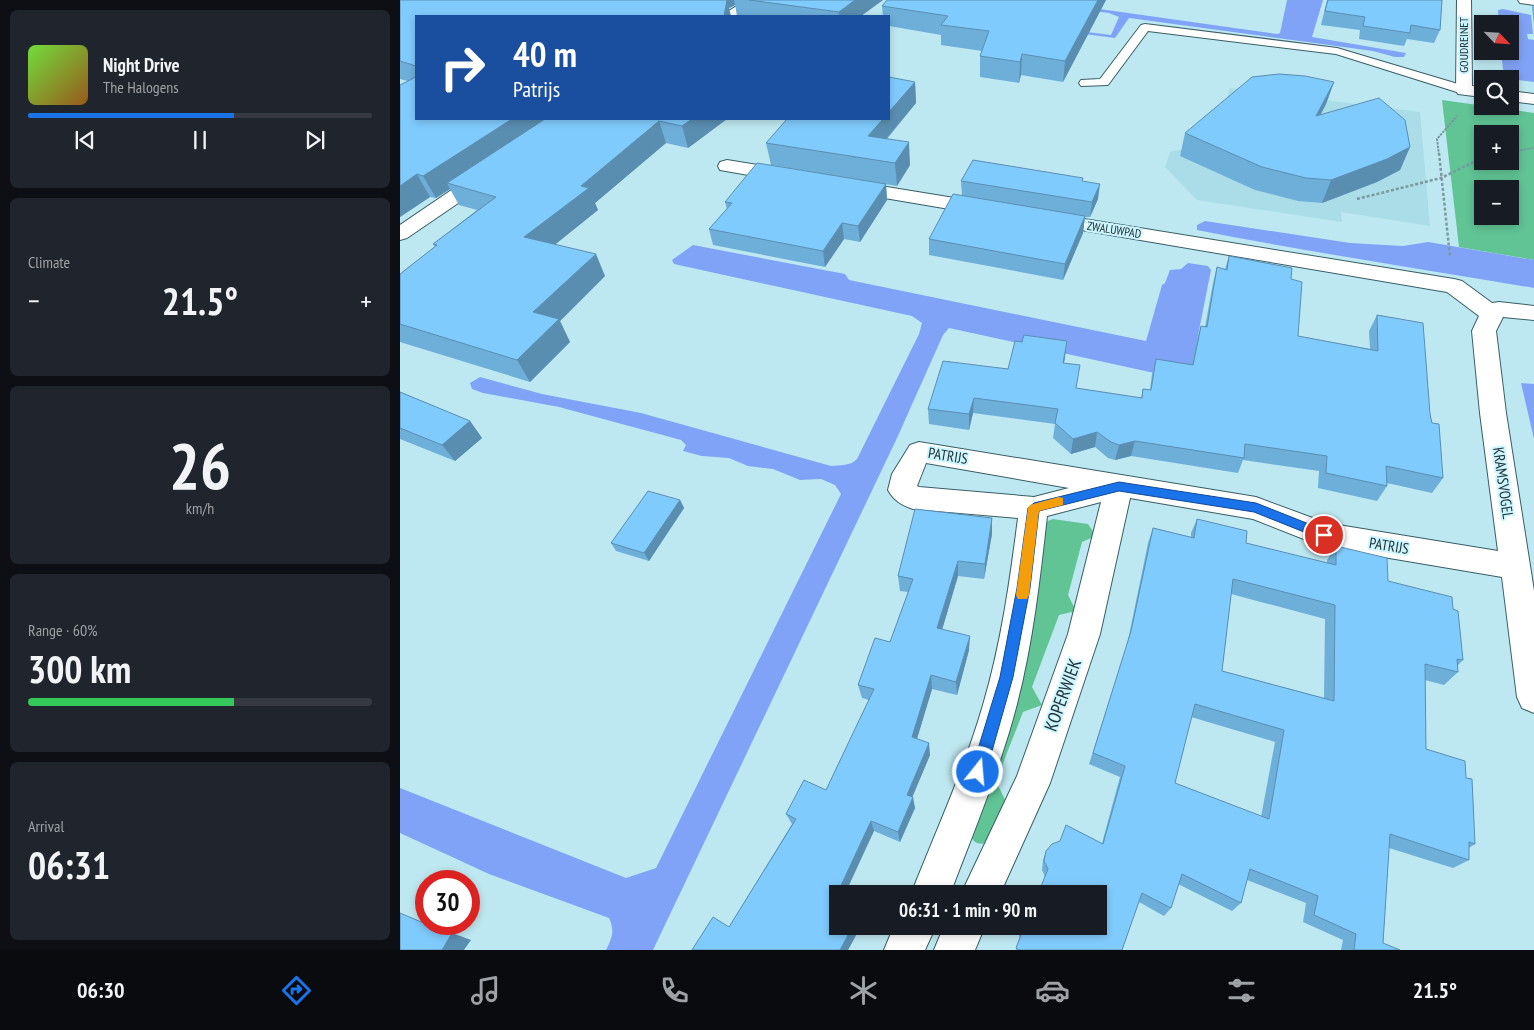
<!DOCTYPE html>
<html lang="en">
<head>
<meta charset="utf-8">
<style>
	:root { --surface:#171b24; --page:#20242c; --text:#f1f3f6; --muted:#9ea1a6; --line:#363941; --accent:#1a73e8 }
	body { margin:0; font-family:"PT Sans Narrow",sans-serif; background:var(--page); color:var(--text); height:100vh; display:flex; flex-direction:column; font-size:19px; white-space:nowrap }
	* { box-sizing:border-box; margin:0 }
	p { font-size:16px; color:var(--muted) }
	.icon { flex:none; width:28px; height:28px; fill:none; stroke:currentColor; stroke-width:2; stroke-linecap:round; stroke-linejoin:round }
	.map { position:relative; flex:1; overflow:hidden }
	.drawer { display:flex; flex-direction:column; gap:10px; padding:10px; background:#0d0f14; width:400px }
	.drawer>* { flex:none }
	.hud { position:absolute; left:15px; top:15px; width:475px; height:105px; border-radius:0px; box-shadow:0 2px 8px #0003; background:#1a4fa0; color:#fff; overflow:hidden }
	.needle { width:32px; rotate:115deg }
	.controls { position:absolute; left:1074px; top:15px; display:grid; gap:10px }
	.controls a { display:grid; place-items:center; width:45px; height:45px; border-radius:0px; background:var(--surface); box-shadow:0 2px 8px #0003; font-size:25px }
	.speed { position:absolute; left:15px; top:870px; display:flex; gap:10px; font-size:25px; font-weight:700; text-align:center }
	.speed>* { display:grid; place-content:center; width:65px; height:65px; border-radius:50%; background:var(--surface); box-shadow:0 2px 8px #0003; line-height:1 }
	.speed .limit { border:8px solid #d22; background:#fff; color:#111 }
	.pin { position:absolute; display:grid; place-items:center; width:42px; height:42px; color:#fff; margin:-21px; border:2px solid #fff; border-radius:50%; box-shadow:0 1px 5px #0007 }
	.me { position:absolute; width:55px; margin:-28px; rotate:17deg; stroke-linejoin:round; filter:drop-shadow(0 0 4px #0008) }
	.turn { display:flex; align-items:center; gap:18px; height:105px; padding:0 15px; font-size:22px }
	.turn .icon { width:65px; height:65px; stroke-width:2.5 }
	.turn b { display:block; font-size:35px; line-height:42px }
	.big { font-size:38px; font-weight:800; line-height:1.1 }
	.drawer .widget { flex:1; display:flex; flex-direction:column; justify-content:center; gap:8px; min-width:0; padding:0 18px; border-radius:8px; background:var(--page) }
	.drawer .dial { align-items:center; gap:0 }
	.dial b { font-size:65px; line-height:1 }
	.song { display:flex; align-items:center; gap:15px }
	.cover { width:60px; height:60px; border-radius:8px; background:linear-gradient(135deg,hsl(100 70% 55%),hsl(30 70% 35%)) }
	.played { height:5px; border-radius:2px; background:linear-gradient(90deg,var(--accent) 60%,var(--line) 60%) }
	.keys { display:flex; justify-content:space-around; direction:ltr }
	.heat { display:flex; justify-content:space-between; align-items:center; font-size:28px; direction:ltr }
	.charge { height:8px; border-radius:4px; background:linear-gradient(90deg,#34c759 60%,var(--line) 0) }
	.trip { position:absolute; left:429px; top:885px; width:278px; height:50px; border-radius:0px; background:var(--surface); box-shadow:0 2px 8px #0003; font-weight:800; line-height:50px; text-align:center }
	.dock { display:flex; height:80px; justify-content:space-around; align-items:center; background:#090b0e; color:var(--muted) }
	.dock .icon { width:35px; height:35px }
	.dock .on { color:var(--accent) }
	.dock b { font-size:22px; color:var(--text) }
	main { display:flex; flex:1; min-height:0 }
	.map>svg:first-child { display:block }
	.built { fill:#aadde8 }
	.green { fill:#60c495; fill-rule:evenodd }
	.water { fill:#80a3f7 }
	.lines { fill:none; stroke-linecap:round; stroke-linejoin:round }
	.service-casing { stroke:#385e66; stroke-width:2 }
	.minor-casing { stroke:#385e66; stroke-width:2 }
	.tertiary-casing { stroke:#385e66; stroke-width:2 }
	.path-far1 { stroke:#7a99a0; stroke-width:2; stroke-dasharray:2.5 1; stroke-linecap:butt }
	.path { stroke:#7a99a0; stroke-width:2.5; stroke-dasharray:3 2; stroke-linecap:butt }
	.service { fill:#fff; fill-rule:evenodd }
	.minor { fill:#fff; fill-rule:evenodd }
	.tertiary { fill:#fff; fill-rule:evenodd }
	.wall { fill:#6eafda; fill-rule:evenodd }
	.shaded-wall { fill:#5a8eb1 }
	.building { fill:#80cbfd; stroke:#5a8eb1; fill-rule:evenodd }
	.route { fill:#1a73e8; stroke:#114b97 }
	.slow { fill:#f59e0b }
	.labels { text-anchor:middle; stroke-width:4; stroke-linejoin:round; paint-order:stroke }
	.far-street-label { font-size:12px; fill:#233337; stroke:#cbf5ff }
	.street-label { font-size:15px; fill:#233337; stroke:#cbf5ff }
	.near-street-label { font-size:18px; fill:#233337; stroke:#cbf5ff }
</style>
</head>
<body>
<main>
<section class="drawer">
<div class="widget">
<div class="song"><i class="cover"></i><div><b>Night Drive</b><p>The Halogens</p></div></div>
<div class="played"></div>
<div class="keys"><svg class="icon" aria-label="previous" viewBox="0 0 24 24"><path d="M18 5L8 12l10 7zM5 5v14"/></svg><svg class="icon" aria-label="pause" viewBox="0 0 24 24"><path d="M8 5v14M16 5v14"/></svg><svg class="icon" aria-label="next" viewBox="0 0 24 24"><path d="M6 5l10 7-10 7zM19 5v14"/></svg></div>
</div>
<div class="widget"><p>Climate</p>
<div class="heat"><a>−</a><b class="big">21.5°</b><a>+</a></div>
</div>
<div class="widget dial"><b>26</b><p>km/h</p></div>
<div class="widget"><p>Range · 60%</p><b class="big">300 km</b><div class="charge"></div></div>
<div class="widget"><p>Arrival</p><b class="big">06:31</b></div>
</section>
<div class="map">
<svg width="1134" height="950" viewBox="0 0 1134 950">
	<rect width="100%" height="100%" fill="#bee8f1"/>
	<!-- built -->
	<path class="built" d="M830,88L1020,112L1030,226L941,212L942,222L797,200L765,167L770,152L813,143Z"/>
	<!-- green -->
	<g class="green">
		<path d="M1042,100L1134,113V260L1059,247ZM1082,134H1110V161H1082ZM1082,189H1110V216H1082Z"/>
		<path d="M653,519L688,524L696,536L682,542L668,595L676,611L659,615L632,687L642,705L623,712L596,781L606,802L588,843C578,845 573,843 570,834L645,522Z"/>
	</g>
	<!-- water -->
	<g class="water">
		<path d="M608,0L671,5L877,34L880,33L887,0H923L912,37L1006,53L1004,57H995L973,51L729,18L715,38L555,17L557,15L711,35L719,17L709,13Z"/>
		<path d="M1103,9L1131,15L1133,34H1127L1128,39L1134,40V82L1110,79L1103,69L1101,51H1110V24H1099L1098,10Z"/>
		<path d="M805,221L950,243L1003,246L1028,242L1134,260V288C1022,269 909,252 797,230V225Z"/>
		<path d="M293,245L445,274L449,280L746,341L762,285L765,283L770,270L781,269L788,263L808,266L811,270L790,376H768L549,328L543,335L497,438L253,950H206C212,938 215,931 209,918L89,874L0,833V788L226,878L256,868L441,494L435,485L421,479L400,480L373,469L348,466L329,458L302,456L283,451L286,445L281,440L159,407L83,393L72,389L70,383L80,377L142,394L241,413L431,466C439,465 451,466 457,459L519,334L522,323L512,316L274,264L272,260Z"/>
		<path d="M1121,383L1134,384V439Z"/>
	</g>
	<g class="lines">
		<defs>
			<path id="service" d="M745,24L937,48L1068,87L1070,90L1068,93H1060L936,54L748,31L708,85L681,86L679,83L681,80L700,79L741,25Z"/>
			<g id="minor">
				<path d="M1057,0H1071L1072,86L1082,87V97L1058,94L1056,90Z"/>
				<path d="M1118,0H1134V5L1120,3Z"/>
				<path d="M1110,91L1134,94V104L1110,101Z"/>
				<path d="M327,160L388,170L395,172L398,176L395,180L388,182L320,170L318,166L320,162Z"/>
				<path d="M450,181L585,203L592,205L595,209L592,213L585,215L443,191L440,187L443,183Z"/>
				<path d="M647,213L1054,279L1062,281L1092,303L1099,302L1134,306V320L1103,317L1096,331L1106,413L1134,591V713L1122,708L1117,697L1102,577L924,547L853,519L730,498L700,634L650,783L600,894H561L617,776L668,634L701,502L647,516C640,579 633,642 617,704C600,769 574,831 550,894H511C536,831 564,770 583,705C601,644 610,581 618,518L513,509C502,505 494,501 488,490L492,474L510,445L519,442L856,497L926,523L1098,551L1080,413L1072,331L1079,316L1047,292L640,223L637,219L640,215ZM526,463L669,488L634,497L519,487L517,486Z"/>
				<path d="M494,926H536L525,950H484Z"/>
				<path d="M544,926H585L575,950H534Z"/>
			</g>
			<g id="tertiary">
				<path d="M346,0H364L338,16H321Z"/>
				<path d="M85,170L92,172L95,176L92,180L7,238L0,240V225L78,172Z"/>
			</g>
		</defs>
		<!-- service casing -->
		<use href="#service" class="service-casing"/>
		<!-- minor casing -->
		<use href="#minor" class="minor-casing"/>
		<!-- tertiary casing -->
		<use href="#tertiary" class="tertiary-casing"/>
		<!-- path-far1 -->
		<g class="path-far1">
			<path d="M1110,152L1134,148"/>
			<path d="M1039,155L1037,139L1057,116"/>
		</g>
		<!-- path -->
		<g class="path">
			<path d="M1039,153L1050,257"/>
			<path d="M957,199L1041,178L1082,158"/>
		</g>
		<!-- service -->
		<use href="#service" class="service"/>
		<!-- minor -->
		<use href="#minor" class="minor"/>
		<!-- tertiary -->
		<use href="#tertiary" class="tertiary"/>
	</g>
	<!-- wall -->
	<g class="wall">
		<path d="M0,0H483L461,16H337L335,5L329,8L16,16V119H327L288,148L266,143L195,203L198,210L155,244L205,276L160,321L170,342L130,382L0,342V274L35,247L33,244L77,210L59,205L50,189L36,198L30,197L0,217V85L8,81L0,79Z"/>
		<path d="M487,0H706L663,82L621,75L619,83L580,77V56L582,51L541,45V35L489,26V16H483L482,6Z"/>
		<path d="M927,0H1042L1040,30L1034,43L1007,39L1004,46L959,39L960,30L921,25Z"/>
		<path d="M1134,4V26L1132,7Z"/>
		<path d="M515,82L516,103L487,139L510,165L497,186L371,165L366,143Z"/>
		<path d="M934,82L926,104L921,114L1010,147L1000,170L977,182L922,203L898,201L855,190L780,156L785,133Z"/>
		<path d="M683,178L682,181L698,199L690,217H685L683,233L663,280L529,255V239L562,196L561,181Z"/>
		<path d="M486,184L487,200L460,242L444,239L425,267L313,245L309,229L327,209L325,202Z"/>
		<path d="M829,256L891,279L898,336L970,349L969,331L977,315L1030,414L1043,478L1032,493L987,483V486L977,501L918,488L919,471L843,460L838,473L731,456L715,460L708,458L695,447L671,454L653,438L655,424L573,413L569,430L529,424L528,409L608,369L665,357L664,363L676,388L741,398L743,389L750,390L752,374L756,359L791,365L796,342L801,326L805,327L813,283L817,267L825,269Z"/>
		<path d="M0,392L70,421L82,438L55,461L0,439Z"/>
		<path d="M280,500L284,508L249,561L216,551L211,543Z"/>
		<path d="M797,519L846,543L927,563V560L936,546L988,581L1053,609L1063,660L1058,665V672L1044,685L1025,680L1026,749L1066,778L1075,844L1069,848V860L1053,868L989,848L983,943L1000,950H941L943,940L903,922L906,903L847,880L841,903L832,911L778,884L771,908L764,916L739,902L722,950H616L620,938L617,929L618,926H698L645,877L642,870L643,860L646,851L702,843L720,777L689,764L727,645L748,543L753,528L791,537V533ZM831,594L925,619L924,698L822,671ZM791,717L875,742L861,817L775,783Z"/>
		<path d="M592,534L584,579L558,576L542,630L569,650L557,695L532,689L517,738L530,755L512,797L515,808L500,842L474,831L438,894V926H461L448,950L329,927L392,824L386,814L426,790L469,700L462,698L458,685L490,642L508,592L500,591L498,576Z"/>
	</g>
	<!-- shaded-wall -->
	<g class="shaded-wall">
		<path d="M317,0H334L335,5L329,8L331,16H324Z"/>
		<path d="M455,0H483L461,16H439V12Z"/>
		<path d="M698,0H706L663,82L665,61Z"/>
		<path d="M622,54L621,75L619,83L620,62Z"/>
		<path d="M515,82L516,103L470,158L468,136L483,119H489V112Z"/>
		<path d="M934,82L926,104L908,138L916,116Z"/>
		<path d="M112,119H159L47,183L50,189L36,198L23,176Z"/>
		<path d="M292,119H327L288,148L282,126Z"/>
		<path d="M259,121L266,143L195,203L198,210L136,260L124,237L181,186Z"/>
		<path d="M509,142L510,165L497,186L495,163Z"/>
		<path d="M1010,147L1000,170L977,182L922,203L931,180Z"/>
		<path d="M17,174L30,197L0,217V186Z"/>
		<path d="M486,184L487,200L460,242L458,226Z"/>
		<path d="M700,184L698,199L690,217L692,202Z"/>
		<path d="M685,216L683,233L663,280L665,264Z"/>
		<path d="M442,223L444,239L425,267L423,251Z"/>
		<path d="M196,254L205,276L160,321L170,342L130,382L117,360L133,312Z"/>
		<path d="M667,341L665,357L661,378L663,363Z"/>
		<path d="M574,398L573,413L569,430V414Z"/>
		<path d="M70,421L82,438L55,461L42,445Z"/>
		<path d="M697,432L695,447L671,454L673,439Z"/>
		<path d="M735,441L731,456L715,460L719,445Z"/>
		<path d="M280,500L284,508L249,561L244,553Z"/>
		<path d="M592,518V534L584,579L585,564Z"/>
		<path d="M558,561V576L538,643L537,628Z"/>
		<path d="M570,636L569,650L557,695L556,682Z"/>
		<path d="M531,675L532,689L514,749L512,737Z"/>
		<path d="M529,743L530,755L509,805L507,795Z"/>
		<path d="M513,797L515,808L500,842L498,832Z"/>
		<path d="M471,821L474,831L445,894H438V896L437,894Z"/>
		<path d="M453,926H461L448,950H440Z"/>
		<path d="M52,933L71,940L64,950H42Z"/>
	</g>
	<!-- building -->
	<g class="building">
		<path d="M0,0H327L324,16H16V66L0,61Z"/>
		<path d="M349,0H455L439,12Z"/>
		<path d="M487,0H698L665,61L622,54L620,62L580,56L589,31L541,25L548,16L482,6Z"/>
		<path d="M928,0H1042L1040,30L1011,25L1010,33L963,26L965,17L925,11Z"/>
		<path d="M879,74L905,76L934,82L916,116L979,98L1005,120L1010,147L987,159L931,180L906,178L862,167L785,133L852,77Z"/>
		<path d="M16,77V119H112L23,176L17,174L0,186V85Z"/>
		<path d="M489,77L515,82L489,112Z"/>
		<path d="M145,119H292L282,126L259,121L181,186L189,188L124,237L196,254L133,312L159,319L117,360L0,324V274L37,245L33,244L96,197L47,183Z"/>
		<path d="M387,119H483L468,136L509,142L495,163L366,143Z"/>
		<path d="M573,160L683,178L682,181L700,184L692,202L561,181Z"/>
		<path d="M357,163L486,184L458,226L442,223L423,251L309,229L332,203L325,202Z"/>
		<path d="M553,194L685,216L665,264L529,239Z"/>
		<path d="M829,256L892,268L891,279L902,282L898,336L978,351L977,315L1023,323L1030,414L1032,423L1039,424L1043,478L986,466L987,486L926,473L927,456L845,444L844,458L735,441L719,445L711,442L697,432L673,439L655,423L658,409L574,398L569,414L528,409L543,361L608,369L615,341L622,342L624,335L667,341L663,363L680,365L676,388L742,398L743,389L751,390L756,359L793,365L801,326L807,327L817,267L827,270Z"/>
		<path d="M0,392L70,421L42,445L0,428Z"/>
		<path d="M248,491L280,500L244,553L211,543Z"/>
		<path d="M515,509L592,518L585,564L558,561L537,628L570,636L556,682L531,675L512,737L529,743L507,795L513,797L498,832L471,821L437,894L438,895V926H453L440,950H292L313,917L329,927L396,819L386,814L404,780L426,790L474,689L458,685L475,638L490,642L513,579L498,576Z"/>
		<path d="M797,519L847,531L846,543L936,565V546L987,558L988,581L1052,597L1053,609L1058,611L1063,660L1057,659L1058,672L1025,664L1026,749L1065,761L1066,778L1072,779L1075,844L1069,842V860L990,834L983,943L1000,950H954L956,934L914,915L918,896L850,869L841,903L782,874L771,908L742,893L722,950H619L616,948L622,932L620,926H698V894H638L648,869L644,861L646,851L652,844L660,841L666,825L703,844L725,766L693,753L731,631L753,528L794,538ZM833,579L935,605L934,701L822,671ZM795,704L884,730L869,819L775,783Z"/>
		<path d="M0,913L26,924L52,933L42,950H0Z"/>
	</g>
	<!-- route -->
	<path class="route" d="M719,482L856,503L929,532L930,535L924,540L854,512L719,491L639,511L630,588L613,677L586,772L583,777L578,779L573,777L571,772L600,677L617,588L628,508L634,503Z"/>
	<!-- slow -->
	<path class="slow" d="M659,497L663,498V505L639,511L629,595L627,599H618L616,595L628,508L630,505Z"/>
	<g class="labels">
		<!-- far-street labels -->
		<g class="far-street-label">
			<text transform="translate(1064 45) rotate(-90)" y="4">GOUDREINET</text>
			<text transform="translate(714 230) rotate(9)" y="4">ZWALUWPAD</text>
		</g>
		<!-- street labels -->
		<g class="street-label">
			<text transform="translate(548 456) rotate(9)" y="5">PATRIJS</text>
			<text transform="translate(1103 483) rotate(82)" y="5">KRAMSVOGEL</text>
			<text transform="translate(989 546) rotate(9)" y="5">PATRIJS</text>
		</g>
		<!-- near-street labels -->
		<g class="near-street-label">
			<text transform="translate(663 695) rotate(-70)" y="6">KOPERWIEK</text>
		</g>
	</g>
</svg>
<div class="controls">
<a><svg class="needle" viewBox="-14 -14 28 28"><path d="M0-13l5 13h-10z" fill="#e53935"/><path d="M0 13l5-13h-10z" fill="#9ea1a6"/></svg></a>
<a><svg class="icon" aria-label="search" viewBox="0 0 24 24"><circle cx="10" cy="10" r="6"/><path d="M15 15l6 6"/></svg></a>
<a>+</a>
<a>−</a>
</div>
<div class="speed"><div class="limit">30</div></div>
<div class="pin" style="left:924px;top:535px;background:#d93025"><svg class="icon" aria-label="arrive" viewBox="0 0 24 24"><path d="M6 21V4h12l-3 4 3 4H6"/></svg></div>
<svg class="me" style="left:578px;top:772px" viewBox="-20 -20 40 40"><circle r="17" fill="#1a73e8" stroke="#fff" stroke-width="3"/><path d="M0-11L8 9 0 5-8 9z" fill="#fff"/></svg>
<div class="trip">06:31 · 1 min · 90 m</div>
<div class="hud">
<div class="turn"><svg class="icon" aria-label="right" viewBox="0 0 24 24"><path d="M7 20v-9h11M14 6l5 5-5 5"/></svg><div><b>40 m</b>Patrijs</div></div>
</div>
</div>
</main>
<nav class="dock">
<b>06:30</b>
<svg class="icon on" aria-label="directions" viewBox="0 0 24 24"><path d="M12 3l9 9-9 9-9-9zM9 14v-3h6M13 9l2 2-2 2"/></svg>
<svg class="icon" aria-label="music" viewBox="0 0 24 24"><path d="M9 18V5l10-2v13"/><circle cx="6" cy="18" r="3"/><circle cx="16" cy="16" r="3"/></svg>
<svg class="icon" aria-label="phone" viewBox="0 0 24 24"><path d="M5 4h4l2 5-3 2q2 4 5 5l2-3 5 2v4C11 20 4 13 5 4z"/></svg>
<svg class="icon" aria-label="climate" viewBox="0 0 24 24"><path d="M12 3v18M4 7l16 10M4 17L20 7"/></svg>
<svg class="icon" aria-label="car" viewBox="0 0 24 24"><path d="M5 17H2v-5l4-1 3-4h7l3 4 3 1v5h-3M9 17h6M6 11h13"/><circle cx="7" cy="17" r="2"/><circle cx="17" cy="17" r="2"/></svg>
<svg class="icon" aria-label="filters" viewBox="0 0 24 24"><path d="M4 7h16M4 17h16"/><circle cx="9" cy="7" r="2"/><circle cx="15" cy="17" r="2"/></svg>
<b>21.5°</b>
</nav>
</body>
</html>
